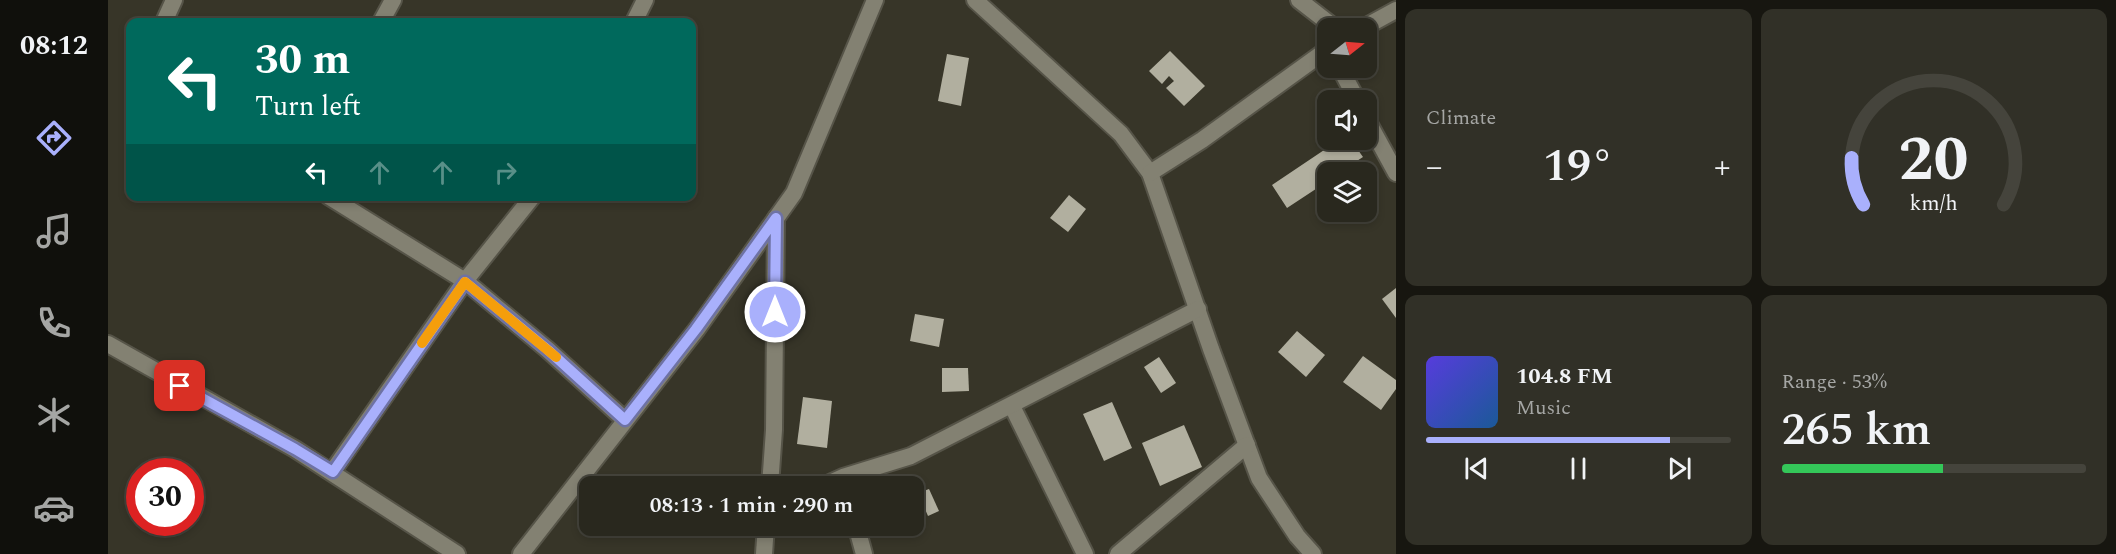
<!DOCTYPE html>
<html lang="en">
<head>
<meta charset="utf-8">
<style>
	:root { --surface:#29281e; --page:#313027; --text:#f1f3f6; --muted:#a5a6a4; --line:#45443c; --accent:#a9b0fc }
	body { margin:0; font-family:Spectral,serif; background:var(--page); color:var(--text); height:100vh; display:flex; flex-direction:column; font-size:22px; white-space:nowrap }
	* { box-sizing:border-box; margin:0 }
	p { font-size:20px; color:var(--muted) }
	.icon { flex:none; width:33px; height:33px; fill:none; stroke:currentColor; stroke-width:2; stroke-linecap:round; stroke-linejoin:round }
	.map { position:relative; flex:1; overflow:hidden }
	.details { display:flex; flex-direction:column; gap:9px; padding:9px; background:#171610; width:720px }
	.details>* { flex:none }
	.top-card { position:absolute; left:18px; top:18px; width:570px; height:183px; border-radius:12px; box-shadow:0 3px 9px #0003,0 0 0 2px var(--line); background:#00695c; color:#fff; overflow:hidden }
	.needle { width:39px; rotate:73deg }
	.fabs { position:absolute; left:1209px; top:18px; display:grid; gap:12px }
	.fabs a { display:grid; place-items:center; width:60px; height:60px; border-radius:12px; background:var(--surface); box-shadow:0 3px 9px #0003,0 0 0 2px var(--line); font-size:30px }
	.speed { position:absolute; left:18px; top:458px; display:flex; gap:12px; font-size:30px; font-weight:700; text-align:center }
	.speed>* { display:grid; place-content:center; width:78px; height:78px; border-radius:50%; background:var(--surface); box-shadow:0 3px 9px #0003,0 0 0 2px var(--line); line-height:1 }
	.speed .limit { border:9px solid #d22; background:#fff; color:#111 }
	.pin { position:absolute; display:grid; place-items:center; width:51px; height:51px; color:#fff; margin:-26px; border-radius:12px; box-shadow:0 3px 9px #0006 }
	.me { position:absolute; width:66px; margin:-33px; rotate:0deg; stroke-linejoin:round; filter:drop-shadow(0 0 4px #0008) }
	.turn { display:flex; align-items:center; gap:21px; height:126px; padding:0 30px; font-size:27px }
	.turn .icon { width:78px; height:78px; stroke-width:2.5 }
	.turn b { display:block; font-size:42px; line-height:51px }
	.lanes { display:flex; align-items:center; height:57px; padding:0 30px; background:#0003; justify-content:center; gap:30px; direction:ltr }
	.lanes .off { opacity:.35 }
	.big { font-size:45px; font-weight:600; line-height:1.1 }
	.details .widget { flex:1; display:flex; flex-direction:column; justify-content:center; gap:9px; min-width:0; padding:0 21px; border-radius:12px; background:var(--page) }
	.details .dial { align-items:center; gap:0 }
	.dial svg { height:156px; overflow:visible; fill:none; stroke:var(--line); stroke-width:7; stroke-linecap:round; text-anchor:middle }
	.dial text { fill:var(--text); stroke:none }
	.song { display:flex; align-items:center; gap:18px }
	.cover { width:72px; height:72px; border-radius:9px; background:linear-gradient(135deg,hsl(250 70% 55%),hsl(210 70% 35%)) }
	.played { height:6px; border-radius:3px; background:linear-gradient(90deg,var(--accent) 80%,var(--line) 80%) }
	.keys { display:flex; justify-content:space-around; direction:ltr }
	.heat { display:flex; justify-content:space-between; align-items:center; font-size:33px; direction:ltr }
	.charge { height:9px; border-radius:4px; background:linear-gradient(90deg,#34c759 53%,var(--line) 0) }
	.details .tiles { flex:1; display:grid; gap:9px; grid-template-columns:repeat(2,1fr) }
	.trip { position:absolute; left:471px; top:476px; width:345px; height:60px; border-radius:12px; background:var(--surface); box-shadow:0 3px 9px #0003,0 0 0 2px var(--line); font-weight:600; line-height:60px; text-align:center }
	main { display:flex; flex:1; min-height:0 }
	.tabs { display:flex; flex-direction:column; width:108px; justify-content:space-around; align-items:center; background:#10100c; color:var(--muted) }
	.tabs .icon { width:42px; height:42px }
	.tabs .current { color:var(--accent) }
	.tabs b { font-size:27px; color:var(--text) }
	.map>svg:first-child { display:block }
	.building { fill:#b1af9f }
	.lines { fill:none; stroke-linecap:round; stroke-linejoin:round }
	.minor-casing { stroke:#565448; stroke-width:20 }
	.minor { stroke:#838172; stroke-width:16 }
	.route-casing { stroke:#6e72a4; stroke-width:15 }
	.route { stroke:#a9b0fc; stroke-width:10 }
	.slow { stroke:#f59e0b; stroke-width:10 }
</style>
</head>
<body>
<main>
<nav class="tabs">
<b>08:12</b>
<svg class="icon current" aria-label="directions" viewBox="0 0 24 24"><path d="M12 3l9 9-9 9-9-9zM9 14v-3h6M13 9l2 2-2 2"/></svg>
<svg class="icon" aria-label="music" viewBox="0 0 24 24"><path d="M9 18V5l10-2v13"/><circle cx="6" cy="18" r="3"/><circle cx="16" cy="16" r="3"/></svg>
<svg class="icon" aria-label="phone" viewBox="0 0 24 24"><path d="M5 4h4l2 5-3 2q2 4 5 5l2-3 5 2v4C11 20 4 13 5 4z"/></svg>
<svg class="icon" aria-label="climate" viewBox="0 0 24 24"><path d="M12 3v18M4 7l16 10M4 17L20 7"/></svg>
<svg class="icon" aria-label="car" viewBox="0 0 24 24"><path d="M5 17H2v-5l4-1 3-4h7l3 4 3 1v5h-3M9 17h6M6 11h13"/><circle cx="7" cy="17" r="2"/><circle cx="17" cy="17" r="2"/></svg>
</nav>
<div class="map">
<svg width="1288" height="554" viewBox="0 0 1288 554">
	<rect width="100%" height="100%" fill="#373528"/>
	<!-- building -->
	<g class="building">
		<path d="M1062,51L1097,86L1076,106L1058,88L1066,81L1061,76L1054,84L1041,71Z"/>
		<path d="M839,54L861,58L853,106L830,101Z"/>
		<path d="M1231,140H1243L1255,157L1232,172H1220V181L1179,208L1164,185Z"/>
		<path d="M961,195L978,209L960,232L942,218Z"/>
		<path d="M1288,288V318L1274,299Z"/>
		<path d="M807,314L836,319L831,347L802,341Z"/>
		<path d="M1189,331L1217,355L1198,377L1170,352Z"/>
		<path d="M1255,356L1288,380V389L1273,410L1235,382Z"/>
		<path d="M1051,357L1068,383L1053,393L1036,367Z"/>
		<path d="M834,368H860L861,391L834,392Z"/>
		<path d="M695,397L724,401L719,448L689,444Z"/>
		<path d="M1004,402L1024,448L996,461L975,414Z"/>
		<path d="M1076,425L1094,467L1052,486L1034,443Z"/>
		<path d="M821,489L831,511L820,516L810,493Z"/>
	</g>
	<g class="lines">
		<defs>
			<g id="minor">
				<path d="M867,0L1013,134L1042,173L1103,349L1151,478L1189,536L1205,554"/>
				<path d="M1191,0L1227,28"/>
				<path d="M56,22L66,0"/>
				<path d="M273,22L285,0"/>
				<path d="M526,22L537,0"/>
				<path d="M1255,28L1288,10"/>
				<path d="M1232,68L1249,100"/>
				<path d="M1258,118L1288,173"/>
				<path d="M1042,173L1094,140L1220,49"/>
				<path d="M220,196L357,281L440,350L517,420"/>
				<path d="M0,344L187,449L349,554"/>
				<path d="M904,406L977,554"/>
				<path d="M224,472L357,281L425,196"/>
				<path d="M662,486L666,430L668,218"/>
				<path d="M715,486L735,477L803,456L1090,309"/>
				<path d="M748,525L756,554"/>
				<path d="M413,554L589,329L686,193L767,0"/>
				<path d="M656,554L658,525"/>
				<path d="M1010,554L1139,445"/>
			</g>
		</defs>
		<!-- minor casing -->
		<use href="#minor" class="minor-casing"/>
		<!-- minor -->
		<use href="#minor" class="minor"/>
	</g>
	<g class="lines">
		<defs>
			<path id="route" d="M72,386L187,449L225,472L357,282L440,350L517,420L588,329L668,218L667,312"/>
		</defs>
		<!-- route casing -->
		<use href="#route" class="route-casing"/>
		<!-- route -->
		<use href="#route" class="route"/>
		<!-- slow -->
		<path class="slow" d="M314,343L357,282L448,357"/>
	</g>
</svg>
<div class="fabs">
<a><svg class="needle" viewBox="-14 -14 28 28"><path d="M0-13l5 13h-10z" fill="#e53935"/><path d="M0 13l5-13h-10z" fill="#a5a6a4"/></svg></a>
<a><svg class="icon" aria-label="sound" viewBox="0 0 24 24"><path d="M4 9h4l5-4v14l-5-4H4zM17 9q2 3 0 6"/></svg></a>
<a><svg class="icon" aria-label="layers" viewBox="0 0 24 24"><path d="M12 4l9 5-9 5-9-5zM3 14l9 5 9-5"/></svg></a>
</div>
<div class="speed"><div class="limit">30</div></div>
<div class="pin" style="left:72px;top:386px;background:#d93025"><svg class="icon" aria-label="arrive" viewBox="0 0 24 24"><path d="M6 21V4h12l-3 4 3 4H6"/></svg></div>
<svg class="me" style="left:667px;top:312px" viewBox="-20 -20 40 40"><circle r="17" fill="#a9b0fc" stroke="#fff" stroke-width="3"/><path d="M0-11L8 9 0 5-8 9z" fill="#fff"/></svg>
<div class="trip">08:13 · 1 min · 290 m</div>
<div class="top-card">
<div class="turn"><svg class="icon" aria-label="left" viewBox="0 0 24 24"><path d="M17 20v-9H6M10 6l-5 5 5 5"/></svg><div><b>30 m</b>Turn left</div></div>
<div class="lanes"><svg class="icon" aria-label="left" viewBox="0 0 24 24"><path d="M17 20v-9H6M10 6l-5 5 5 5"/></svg><svg class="icon off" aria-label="ahead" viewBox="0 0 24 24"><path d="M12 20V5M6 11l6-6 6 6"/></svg><svg class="icon off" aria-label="ahead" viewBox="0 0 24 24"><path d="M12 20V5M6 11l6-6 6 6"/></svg><svg class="icon off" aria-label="right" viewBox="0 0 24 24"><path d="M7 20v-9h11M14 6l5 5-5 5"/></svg></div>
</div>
</div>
<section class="details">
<div class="tiles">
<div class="widget"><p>Climate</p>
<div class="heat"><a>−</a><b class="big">19°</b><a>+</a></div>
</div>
<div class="widget dial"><svg viewBox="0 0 100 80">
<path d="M14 69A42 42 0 1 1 86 69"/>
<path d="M14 69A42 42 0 0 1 8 45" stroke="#a9b0fc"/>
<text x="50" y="56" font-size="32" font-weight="700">20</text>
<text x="50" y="72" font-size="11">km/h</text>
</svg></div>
<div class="widget">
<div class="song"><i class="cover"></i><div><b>104.8 FM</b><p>Music</p></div></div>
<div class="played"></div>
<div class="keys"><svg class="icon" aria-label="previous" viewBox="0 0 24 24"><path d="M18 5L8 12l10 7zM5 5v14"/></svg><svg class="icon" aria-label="pause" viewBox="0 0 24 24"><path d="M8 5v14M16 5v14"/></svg><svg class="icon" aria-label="next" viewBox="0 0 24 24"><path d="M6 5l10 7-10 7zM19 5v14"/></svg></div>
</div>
<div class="widget"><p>Range · 53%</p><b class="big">265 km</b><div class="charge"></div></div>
</div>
</section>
</main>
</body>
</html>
